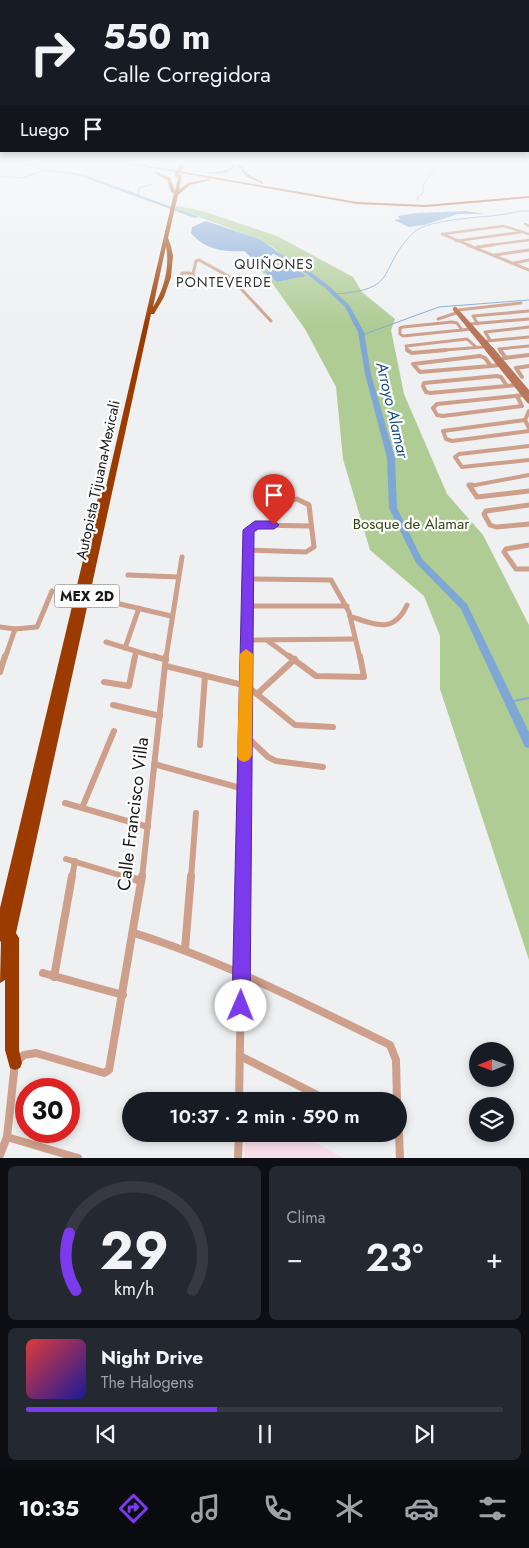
<!DOCTYPE html>
<html lang="es">
<head>
<meta charset="utf-8">
<style>
	:root { --surface:#171b24; --page:#242831; --text:#f1f3f6; --muted:#9ea1a6; --line:#363941; --accent:#7c3aed }
	body { margin:0; font-family:Jost,sans-serif; background:var(--page); color:var(--text); height:100vh; display:flex; flex-direction:column; font-size:19px; white-space:nowrap }
	* { box-sizing:border-box; margin:0 }
	p { font-size:16px; color:var(--muted) }
	.icon { flex:none; width:28px; height:28px; fill:none; stroke:currentColor; stroke-width:2; stroke-linecap:round; stroke-linejoin:round }
	.map { position:relative; height:1158px; overflow:hidden }
	.side { display:flex; flex-direction:column; gap:8px; padding:8px; background:#0d0f14; flex:1 }
	.side>* { flex:none }
	.top-card { position:absolute; left:0px; top:0px; width:530px; height:152px; box-shadow:0 2px 8px #0003; background:#171b24; color:var(--text); overflow:hidden }
	.needle { width:32px; rotate:269deg }
	.tools { position:absolute; left:469px; top:1042px; display:grid; gap:10px }
	.tools a { display:grid; place-items:center; width:45px; height:45px; border-radius:50%; background:var(--surface); box-shadow:0 2px 8px #0003; font-size:25px }
	.speed { position:absolute; left:15px; top:1078px; display:flex; gap:10px; font-size:25px; font-weight:700; text-align:center }
	.speed>* { display:grid; place-content:center; width:65px; height:65px; border-radius:50%; background:var(--surface); box-shadow:0 2px 8px #0003; line-height:1 }
	.speed .limit { border:8px solid #d22; background:#fff; color:#111 }
	.pin { position:absolute; display:grid; place-items:center; width:42px; height:42px; color:#fff; margin:-51px -21px; border-radius:50% 50% 50% 0; rotate:-45deg; box-shadow:0 0 5px #0007 }
	.pin .icon { rotate:45deg }
	.me { position:absolute; width:55px; margin:-28px; rotate:1deg; stroke-linejoin:round; filter:drop-shadow(0 0 4px #0008) }
	.turn { display:flex; align-items:center; gap:18px; height:105px; padding:0 20px; font-size:22px }
	.turn .icon { width:65px; height:65px; stroke-width:2.5 }
	.turn b { display:block; font-size:35px; line-height:42px }
	.then { display:flex; align-items:center; height:48px; padding:0 20px; background:#0003; gap:10px; font-size:19px }
	.big { font-size:38px; font-weight:600; line-height:1.1 }
	.side .tile { flex:1; display:flex; flex-direction:column; justify-content:center; gap:8px; min-width:0; padding:0 18px; border-radius:8px; background:var(--page) }
	.side .dial { align-items:center; gap:0 }
	.dial svg { height:130px; overflow:visible; fill:none; stroke:var(--line); stroke-width:7; stroke-linecap:round; text-anchor:middle }
	.dial text { fill:var(--text); stroke:none }
	.song { display:flex; align-items:center; gap:15px }
	.cover { width:60px; height:60px; border-radius:8px; background:linear-gradient(135deg,hsl(0 70% 55%),hsl(240 70% 35%)) }
	.played { height:5px; border-radius:2px; background:linear-gradient(90deg,var(--accent) 40%,var(--line) 40%) }
	.keys { display:flex; justify-content:space-around; direction:ltr }
	.heat { display:flex; justify-content:space-between; align-items:center; font-size:28px; direction:ltr }
	.side .tiles { flex:1; display:grid; gap:8px; grid-template-columns:1fr 1fr }
	.tile:last-child { grid-column:span 2 }
	.trip { position:absolute; left:122px; top:1092px; width:285px; height:50px; border-radius:25px; background:var(--surface); box-shadow:0 2px 8px #0003; font-weight:600; line-height:50px; text-align:center }
	.tab-bar { display:flex; height:80px; justify-content:space-around; align-items:center; background:#090b0e; color:var(--muted) }
	.tab-bar .icon { width:35px; height:35px }
	.tab-bar .active { color:var(--accent) }
	.tab-bar b { font-size:22px; color:var(--text) }
	.map>svg:first-child { display:block }
	.education { fill:#f7dee8 }
	.forest { fill:#afcc95; fill-rule:evenodd }
	.water { fill:#7fa7d6 }
	.lines { fill:none; stroke-linecap:round; stroke-linejoin:round }
	.stream-far1 { stroke:#7fa7d6; stroke-width:1 }
	.stream { stroke:#7fa7d6; stroke-width:2 }
	.river { fill:#7fa7d6; fill-rule:evenodd }
	.street-far5 { stroke:#ce9f8b; stroke-width:2.5 }
	.street-far4 { stroke:#ce9f8b; stroke-width:3 }
	.street-far3 { stroke:#ce9f8b; stroke-width:4 }
	.street-far2 { stroke:#ce9f8b; stroke-width:5 }
	.street-far1 { stroke:#ce9f8b; stroke-width:6 }
	.street { stroke:#ce9f8b; stroke-width:8 }
	.secondary-far1 { stroke:#ba7658; stroke-width:4.5 }
	.secondary { stroke:#ba7658; stroke-width:5 }
	.highway { fill:#9b3b00; fill-rule:evenodd }
	.highway-bridge { stroke:#9b3b00; stroke-width:4.5 }
	.route { fill:#7c3aed; stroke:#51269a }
	.slow { fill:#f59e0b }
	.labels { text-anchor:middle; stroke-width:4.5; stroke-linejoin:round; paint-order:stroke }
	.far-neighbourhood-label { font-size:14px; letter-spacing:1px; fill:#333436; stroke:#fff }
	.shield { fill:#fff; stroke:#5e5e5f; stroke-width:1 }
	.shield-label { font-size:14px; font-weight:bold; fill:#19191a }
	.street-label { font-size:15px; fill:#19191a; stroke:#fff }
	.park-label { font-size:15px; fill:#2e480c; stroke:#fff }
	.water-label { font-size:16px; font-style:italic; fill:#174e88; stroke:#fff }
	.near-street-label { font-size:18px; fill:#19191a; stroke:#fff }
</style>
</head>
<body>
<div class="map">
<svg width="529" height="1158" viewBox="0 0 529 1158">
	<rect width="100%" height="100%" fill="#eef0f1"/>
	<!-- education -->
	<path class="education" d="M245,1134H299L344,1158H244Z"/>
	<!-- forest -->
	<path class="forest" d="M177,206L202,211L277,236L353,277L362,292L395,319L391,330L404,394L447,494L483,535L529,625V960L440,689V636L424,596L370,550L343,459L336,387L305,329L270,280L259,269L277,261V250L259,239L175,208ZM285,264L296,278L277,282L268,276L271,268Z"/>
	<!-- water -->
	<g class="water">
		<path d="M466,211L485,214H458L424,225L409,227L394,220L400,219L398,216L416,213Z"/>
		<path d="M206,221L259,239L277,251L262,262L254,260L244,251C224,252 205,250 191,233L192,227Z"/>
		<path d="M285,264L291,265L306,276L277,282L266,274L267,269Z"/>
	</g>
	<g class="lines">
		<!-- stream-far1 -->
		<g class="stream-far1">
			<path d="M198,171L210,167L211,163"/>
			<path d="M0,176L22,178L46,170"/>
			<path d="M138,196L139,188L153,184"/>
			<path d="M418,200L417,198L423,193V185L435,169L432,163"/>
			<path d="M334,294C401,290 376,270 413,233C428,218 484,218 506,214C514,213 521,210 529,211"/>
			<path d="M362,335L439,307L529,300"/>
		</g>
		<!-- stream -->
		<path class="stream" d="M508,702L529,698"/>
		<!-- river -->
		<g class="river">
			<path d="M24,163H30L42,168L82,174L199,217L195,218L80,176L41,170Z"/>
			<path d="M266,247L296,261L329,286L349,305L364,332L371,374L395,458L397,508L422,559L467,604L529,732V748L525,747L461,609L416,563L389,508L387,458L365,374L358,332L345,307L325,288L292,263L264,249V248Z"/>
		</g>
		<!-- street-far5 -->
		<g class="street-far5">
			<path d="M525,224L529,226"/>
			<path d="M442,234L471,246"/>
			<path d="M442,234L504,226L529,234"/>
			<path d="M456,241L522,232"/>
			<path d="M483,246L529,240"/>
		</g>
		<!-- street-far4 -->
		<g class="street-far4">
			<path d="M468,245L529,270"/>
			<path d="M477,247L493,245"/>
			<path d="M495,255L529,250"/>
			<path d="M514,263L529,260"/>
			<path d="M182,273H190L194,276L184,279L180,277Z"/>
			<path d="M193,274L196,261L199,260L230,277L271,321"/>
			<path d="M458,310L521,303"/>
			<path d="M438,319L456,313"/>
			<path d="M452,322L457,323L462,330L403,336L400,334V328L403,327Z"/>
			<path d="M470,324L529,319"/>
			<path d="M478,324L473,316L529,311"/>
			<path d="M462,330L470,329"/>
			<path d="M490,340L485,332L529,327"/>
			<path d="M487,341L529,337"/>
			<path d="M408,351L406,346L467,339L476,347"/>
			<path d="M432,351L483,347"/>
			<path d="M501,351L499,349L529,346"/>
		</g>
		<!-- street-far3 -->
		<g class="street-far3">
			<path d="M407,350L412,353L446,350"/>
			<path d="M500,350L506,358"/>
			<path d="M480,356L485,358L491,366L420,372L413,364Z"/>
			<path d="M504,358L529,355"/>
			<path d="M491,366L499,365"/>
			<path d="M497,376L501,377L507,386L430,393L426,392L423,386L424,383Z"/>
			<path d="M522,377L516,368L529,366"/>
			<path d="M507,386L515,385"/>
			<path d="M517,396L522,406L443,416L437,415L433,408L437,404L524,395"/>
			<path d="M529,411L525,420L529,428"/>
			<path d="M525,420L443,431L446,439L452,441L529,431"/>
			<path d="M529,446L459,454L455,457L462,467L529,460"/>
			<path d="M470,486L529,475"/>
		</g>
		<!-- street-far2 -->
		<g class="street-far2">
			<path d="M472,485H469L477,497L529,491"/>
			<path d="M529,505L486,511L484,514L490,525L496,527L529,524"/>
			<path d="M529,545L506,549L504,552L516,569H529"/>
			<path d="M248,550L306,552L314,547L309,505L297,499L283,502"/>
			<path d="M128,575L178,577"/>
			<path d="M246,579L331,580L349,612L360,658"/>
			<path d="M120,604L171,616"/>
			<path d="M247,606H347"/>
			<path d="M350,616C375,625 394,634 407,605"/>
			<path d="M0,627L15,629L37,627L52,591"/>
			<path d="M246,640L354,639"/>
			<path d="M268,641L291,658"/>
			<path d="M106,642L158,658"/>
			<path d="M125,648L139,608"/>
			<path d="M5,658L15,629"/>
			<path d="M135,658L136,653"/>
			<path d="M166,658L182,557"/>
			<path d="M247,658L249,530L255,525L311,526"/>
		</g>
		<!-- street-far1 -->
		<g class="street-far1">
			<path d="M154,656L166,660"/>
			<path d="M289,656L316,676L364,677L360,656"/>
			<path d="M166,666L247,686L295,725L333,727"/>
			<path d="M0,672L5,656"/>
			<path d="M104,682L129,686L135,656"/>
			<path d="M257,694L295,659"/>
			<path d="M113,705L160,716"/>
			<path d="M245,735L268,757L276,761L323,767"/>
			<path d="M200,745L205,676"/>
			<path d="M154,764L244,789"/>
			<path d="M65,803L148,827"/>
			<path d="M82,808L114,731"/>
			<path d="M66,859L129,878"/>
			<path d="M72,878L75,861"/>
			<path d="M142,878L166,656"/>
			<path d="M191,878L196,813"/>
			<path d="M243,878L247,656"/>
		</g>
		<!-- street -->
		<g class="street">
			<path d="M125,876L141,881"/>
			<path d="M134,933C223,961 306,1004 390,1045L396,1060L397,1101"/>
			<path d="M185,949L191,876"/>
			<path d="M43,973L123,995"/>
			<path d="M54,977L72,876"/>
			<path d="M240,1056L329,1101"/>
			<path d="M239,1101L243,876"/>
			<path d="M399,1134L400,1158"/>
			<path d="M7,1137L78,1158"/>
			<path d="M0,1155L7,1137L15,1063L24,1055L36,1053L104,1073L109,1070L142,876"/>
			<path d="M238,1158L239,1134"/>
		</g>
		<!-- secondary-far1 -->
		<path class="secondary-far1" d="M489,351L455,309L493,351"/>
		<!-- secondary -->
		<g class="secondary">
			<path d="M488,350L529,401"/>
			<path d="M492,350L529,394"/>
		</g>
		<!-- highway -->
		<g class="highway">
			<path d="M123,163H133L357,202L425,205L529,196V198L425,207L357,204Z"/>
			<path d="M230,163H234L236,167L225,173L208,174L206,173L223,171L232,167Z"/>
			<path d="M235,163H239L249,175L263,182V184L247,177Z"/>
			<path d="M155,171L170,178L175,191L179,174L182,175L179,190L188,183L209,179L211,180L190,185L178,195L168,238L171,246L173,256L171,277L164,297L154,314H151L16,933L19,938V1050L22,1063L20,1068L15,1070L10,1068L5,1050V980L0,983L1,941L0,942V908L100,489L101,487H106L174,193L171,192L167,180L155,173ZM166,246C170,267 164,289 153,307Z"/>
		</g>
		<!-- highway-bridge -->
		<path class="highway-bridge" d="M177,175L181,167"/>
	</g>
	<!-- sky -->
	<linearGradient id="sky" x2="0" y2="1"><stop stop-color="#7eafe1"/><stop offset="0.5" stop-color="#f7f8f9"/><stop offset="1" stop-color="#f7f8f9" stop-opacity="0"/></linearGradient>
	<rect width="529" height="325" fill="url(#sky)"/>
	<!-- route -->
	<path class="route" d="M255,521H274L279,525L274,529H258L254,532L250,1006L247,1013L241,1015L234,1013L232,1006L243,530Z"/>
	<!-- slow -->
	<path class="slow" d="M246,649L253,654L252,755L249,760L244,762L239,760L237,755L240,654Z"/>
	<g class="labels">
		<!-- far-neighbourhood labels -->
		<g class="far-neighbourhood-label">
			<text x="274" y="269">QUIÑONES</text>
			<text x="224" y="287">PONTEVERDE</text>
		</g>
		<!-- shield labels -->
		<rect class="shield" x="54.5" y="584.5" width="65" height="23" rx="4"/>
		<g class="shield-label">
			<text x="87" y="601">MEX 2D</text>
		</g>
		<!-- street labels -->
		<g class="street-label">
			<text transform="translate(98 480) rotate(-78)" y="5">Autopista Tijuana-Mexicali</text>
		</g>
		<!-- park labels -->
		<g class="park-label">
			<text x="411" y="529">Bosque de Alamar</text>
		</g>
		<!-- water labels -->
		<g class="water-label">
			<text transform="translate(393 410) rotate(77)" y="6">Arroyo Alamar</text>
		</g>
		<!-- near-street labels -->
		<g class="near-street-label">
			<text transform="translate(133 814) rotate(-83)" y="6">Calle Francisco Villa</text>
		</g>
	</g>
</svg>
<div class="tools">
<a><svg class="needle" viewBox="-14 -14 28 28"><path d="M0-13l5 13h-10z" fill="#e53935"/><path d="M0 13l5-13h-10z" fill="#9ea1a6"/></svg></a>
<a><svg class="icon" aria-label="layers" viewBox="0 0 24 24"><path d="M12 4l9 5-9 5-9-5zM3 14l9 5 9-5"/></svg></a>
</div>
<div class="speed"><div class="limit">30</div></div>
<div class="pin" style="left:274px;top:525px;background:#d93025"><svg class="icon" aria-label="arrive" viewBox="0 0 24 24"><path d="M6 21V4h12l-3 4 3 4H6"/></svg></div>
<svg class="me" style="left:241px;top:1006px" viewBox="-20 -20 40 40"><circle r="19" fill="#fff"/><path d="M0-13L10 11 0 6-10 11z" fill="#7c3aed"/></svg>
<div class="trip">10:37 · 2 min · 590 m</div>
<div class="top-card">
<div class="turn"><svg class="icon" aria-label="right" viewBox="0 0 24 24"><path d="M7 20v-9h11M14 6l5 5-5 5"/></svg><div><b>550 m</b>Calle Corregidora</div></div>
<div class="then">Luego<svg class="icon" aria-label="arrive" viewBox="0 0 24 24"><path d="M6 21V4h12l-3 4 3 4H6"/></svg></div>
</div>
</div>
<section class="side">
<div class="tiles">
<div class="tile dial"><svg viewBox="0 0 100 80">
<path d="M14 69A42 42 0 1 1 86 69"/>
<path d="M14 69A42 42 0 0 1 10 34" stroke="#7c3aed"/>
<text x="50" y="56" font-size="32" font-weight="700">29</text>
<text x="50" y="72" font-size="11">km/h</text>
</svg></div>
<div class="tile"><p>Clima</p>
<div class="heat"><a>−</a><b class="big">23°</b><a>+</a></div>
</div>
<div class="tile">
<div class="song"><i class="cover"></i><div><b>Night Drive</b><p>The Halogens</p></div></div>
<div class="played"></div>
<div class="keys"><svg class="icon" aria-label="previous" viewBox="0 0 24 24"><path d="M18 5L8 12l10 7zM5 5v14"/></svg><svg class="icon" aria-label="pause" viewBox="0 0 24 24"><path d="M8 5v14M16 5v14"/></svg><svg class="icon" aria-label="next" viewBox="0 0 24 24"><path d="M6 5l10 7-10 7zM19 5v14"/></svg></div>
</div>
</div>
</section>
<nav class="tab-bar">
<b>10:35</b>
<svg class="icon active" aria-label="directions" viewBox="0 0 24 24"><path d="M12 3l9 9-9 9-9-9zM9 14v-3h6M13 9l2 2-2 2"/></svg>
<svg class="icon" aria-label="music" viewBox="0 0 24 24"><path d="M9 18V5l10-2v13"/><circle cx="6" cy="18" r="3"/><circle cx="16" cy="16" r="3"/></svg>
<svg class="icon" aria-label="phone" viewBox="0 0 24 24"><path d="M5 4h4l2 5-3 2q2 4 5 5l2-3 5 2v4C11 20 4 13 5 4z"/></svg>
<svg class="icon" aria-label="climate" viewBox="0 0 24 24"><path d="M12 3v18M4 7l16 10M4 17L20 7"/></svg>
<svg class="icon" aria-label="car" viewBox="0 0 24 24"><path d="M5 17H2v-5l4-1 3-4h7l3 4 3 1v5h-3M9 17h6M6 11h13"/><circle cx="7" cy="17" r="2"/><circle cx="17" cy="17" r="2"/></svg>
<svg class="icon" aria-label="filters" viewBox="0 0 24 24"><path d="M4 7h16M4 17h16"/><circle cx="9" cy="7" r="2"/><circle cx="15" cy="17" r="2"/></svg>
</nav>
</body>
</html>
